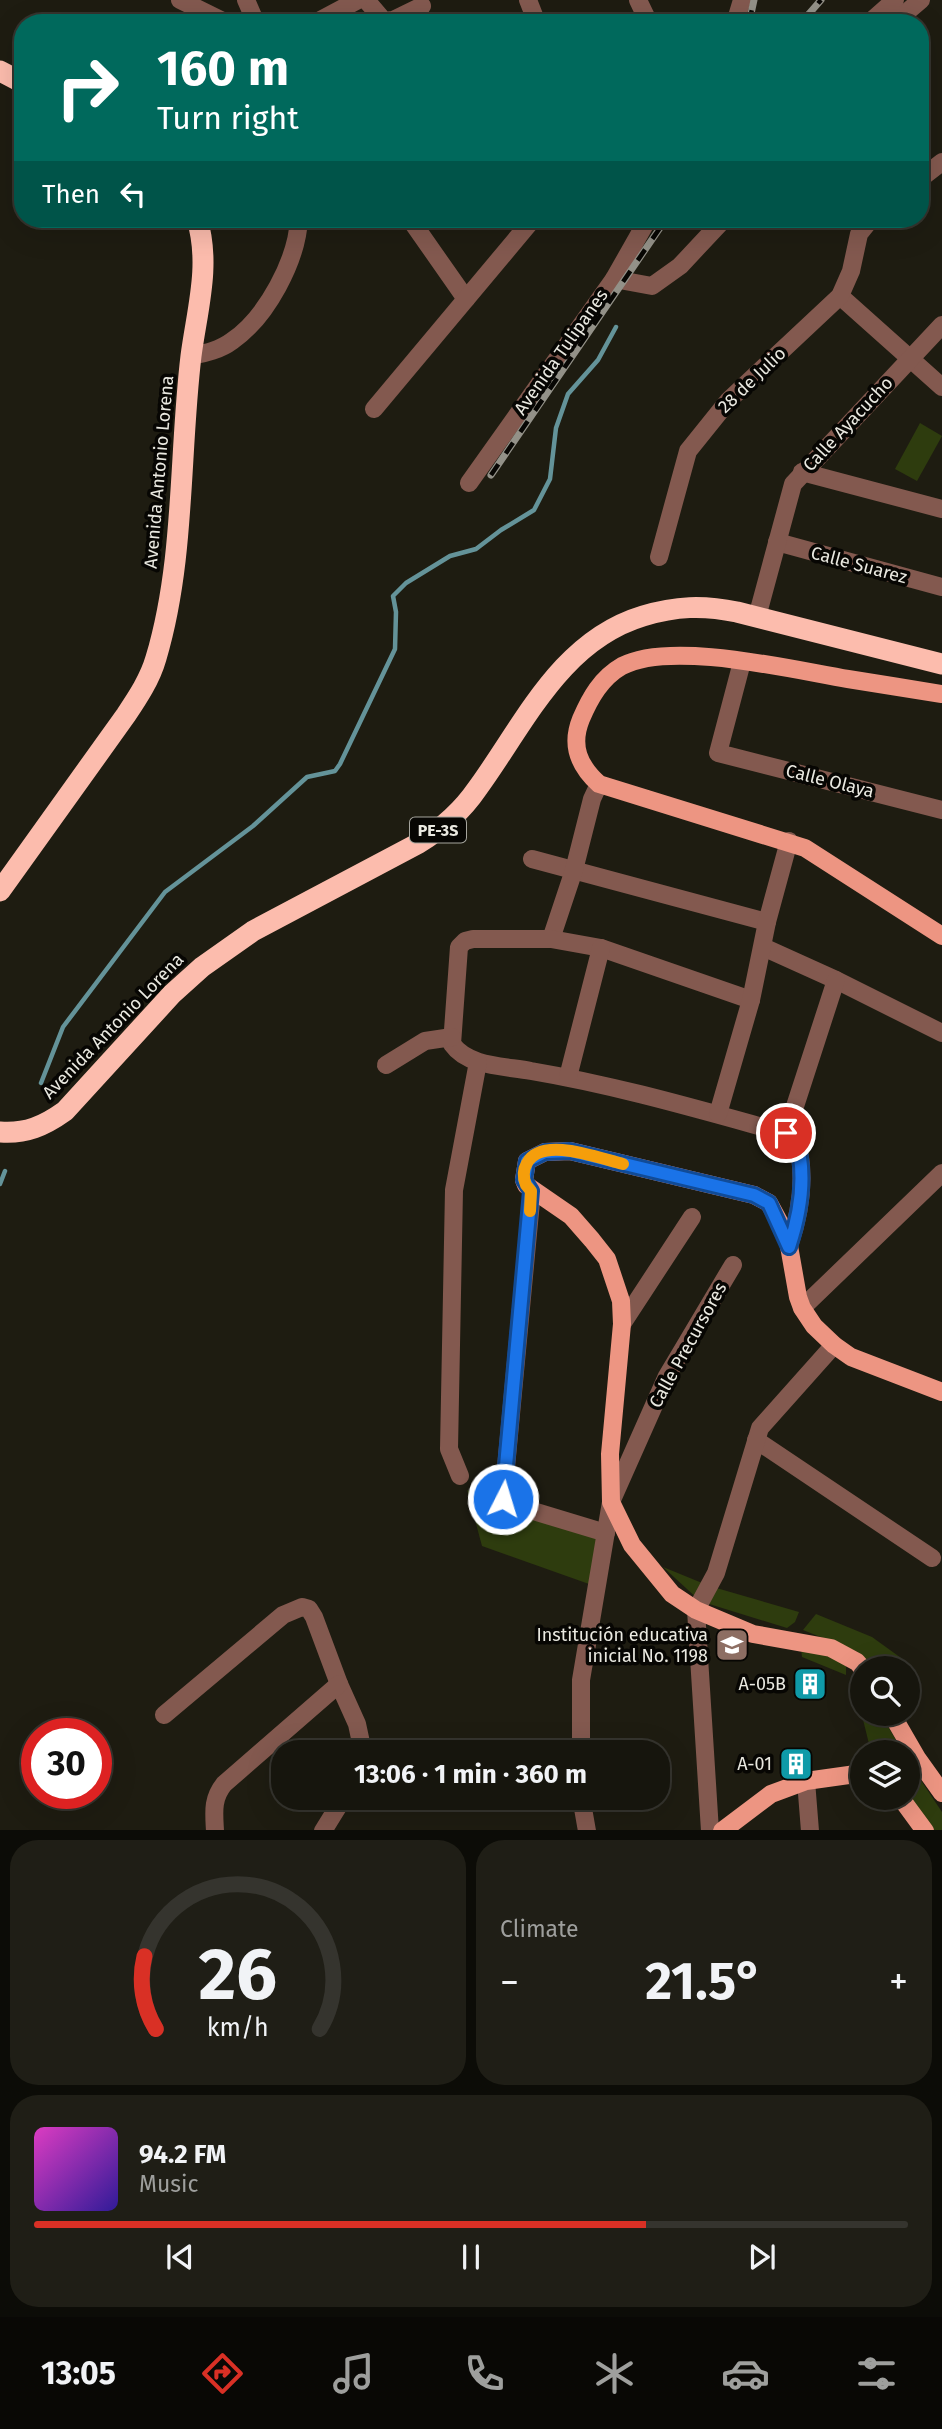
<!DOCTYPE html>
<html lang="en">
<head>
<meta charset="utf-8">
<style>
	:root { --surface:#16150d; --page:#1f1e16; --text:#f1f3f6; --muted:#9e9f9d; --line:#35342e; --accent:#d93025 }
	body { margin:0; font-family:"Fira Sans",sans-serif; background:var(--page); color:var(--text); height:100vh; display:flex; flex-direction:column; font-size:26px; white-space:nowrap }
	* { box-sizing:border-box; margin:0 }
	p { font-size:23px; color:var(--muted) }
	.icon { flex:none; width:38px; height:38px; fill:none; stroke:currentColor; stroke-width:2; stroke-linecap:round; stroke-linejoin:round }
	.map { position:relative; height:1830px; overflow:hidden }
	.panel { display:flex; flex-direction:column; gap:10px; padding:10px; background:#0c0c07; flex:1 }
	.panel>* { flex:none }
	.top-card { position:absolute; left:14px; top:14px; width:915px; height:214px; border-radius:28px; box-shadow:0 7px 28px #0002,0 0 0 2px var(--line); background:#00695c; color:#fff; overflow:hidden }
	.tools { position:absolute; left:850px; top:1656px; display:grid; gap:14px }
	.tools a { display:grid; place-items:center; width:70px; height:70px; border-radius:50%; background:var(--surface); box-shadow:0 7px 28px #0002,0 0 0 2px var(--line); font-size:35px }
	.speed { position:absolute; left:21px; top:1718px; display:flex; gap:14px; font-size:35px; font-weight:700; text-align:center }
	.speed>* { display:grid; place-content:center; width:91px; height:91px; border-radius:50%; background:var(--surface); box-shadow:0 7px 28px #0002,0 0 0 2px var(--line); line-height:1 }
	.speed .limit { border:10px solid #d22; background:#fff; color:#111 }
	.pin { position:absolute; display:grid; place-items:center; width:60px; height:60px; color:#fff; margin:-30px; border:4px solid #fff; border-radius:50%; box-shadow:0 2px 7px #0007 }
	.me { position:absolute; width:77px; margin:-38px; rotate:5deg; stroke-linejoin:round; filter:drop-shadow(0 0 5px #0008) }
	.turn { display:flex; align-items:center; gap:24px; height:147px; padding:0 28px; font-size:32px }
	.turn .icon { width:91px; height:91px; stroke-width:2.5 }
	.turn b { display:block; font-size:49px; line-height:60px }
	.then { display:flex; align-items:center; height:66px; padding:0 28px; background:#0003; gap:14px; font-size:26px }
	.big { font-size:52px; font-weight:700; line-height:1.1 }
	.panel .card { flex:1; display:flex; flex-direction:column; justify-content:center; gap:10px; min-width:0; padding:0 24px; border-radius:28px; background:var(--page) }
	.panel .dial { align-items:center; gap:0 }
	.dial svg { height:182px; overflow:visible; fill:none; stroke:var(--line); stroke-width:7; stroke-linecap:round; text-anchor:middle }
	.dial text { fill:var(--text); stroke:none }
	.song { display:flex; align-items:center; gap:21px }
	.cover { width:84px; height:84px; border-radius:10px; background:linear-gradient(135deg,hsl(310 70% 55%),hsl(250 70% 35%)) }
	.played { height:7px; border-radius:4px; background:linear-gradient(90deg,var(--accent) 70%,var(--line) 70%) }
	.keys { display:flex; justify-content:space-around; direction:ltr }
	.heat { display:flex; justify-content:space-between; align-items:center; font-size:38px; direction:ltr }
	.panel .tiles { flex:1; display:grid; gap:10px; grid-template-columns:1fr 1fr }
	.card:last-child { grid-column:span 2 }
	.trip { position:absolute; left:271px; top:1740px; width:399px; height:70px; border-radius:28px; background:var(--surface); box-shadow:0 7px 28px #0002,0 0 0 2px var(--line); font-weight:700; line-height:70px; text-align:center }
	.tabs { display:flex; height:112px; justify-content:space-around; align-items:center; background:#090805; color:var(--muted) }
	.tabs .icon { width:49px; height:49px }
	.tabs .selected { color:var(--accent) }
	.tabs b { font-size:32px; color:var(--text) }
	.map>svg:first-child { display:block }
	.green { fill:#2e3c0e }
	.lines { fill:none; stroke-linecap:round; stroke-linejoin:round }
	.stream { stroke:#649399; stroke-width:4.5 }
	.minor { stroke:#83594f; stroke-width:18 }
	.major { stroke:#ed9582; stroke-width:18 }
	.highway { stroke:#fcbcad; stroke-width:21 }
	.rail-casing { stroke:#939188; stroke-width:7 }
	.rail { stroke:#070603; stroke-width:4.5; stroke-dasharray:13; stroke-linecap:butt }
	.route-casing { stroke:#114b97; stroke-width:18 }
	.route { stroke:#1a73e8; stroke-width:12 }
	.slow { stroke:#f59e0b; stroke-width:12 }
	.labels { text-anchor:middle; stroke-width:7; stroke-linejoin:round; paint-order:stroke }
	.shield { fill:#070603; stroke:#a6a59e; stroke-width:2 }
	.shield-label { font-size:16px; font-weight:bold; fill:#eae9e1 }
	.street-label { font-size:18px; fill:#eae9e1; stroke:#070603 }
	.poi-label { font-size:18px; fill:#eae9e1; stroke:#070603; text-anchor:end }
</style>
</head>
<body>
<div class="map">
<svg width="942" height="1831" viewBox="0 0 942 1831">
	<rect width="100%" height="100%" fill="#1e1c11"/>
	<!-- green -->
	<g class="green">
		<path d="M920,423L942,436L917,481L895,469Z"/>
		<path d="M467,1490L599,1538L589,1584L482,1546Z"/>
		<path d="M663,1567L707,1585L699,1600Z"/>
		<path d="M713,1587L799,1612L795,1622L787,1628L706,1603Z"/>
		<path d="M816,1614L872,1637L908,1663L921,1685L908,1698V1668H870L858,1652L803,1630Z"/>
		<path d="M801,1648L820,1651L846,1665V1675L802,1657Z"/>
		<path d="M858,1674L863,1684V1713H880L903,1752H871L854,1683Z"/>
		<path d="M908,1761L942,1812V1830H933L908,1797Z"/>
	</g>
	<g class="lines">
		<!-- stream -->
		<g class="stream">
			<path d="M41,1083L63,1027L165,892L253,826L307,777L335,771L340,764L395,649L396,612L393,596L406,583L450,556L476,549L501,530L534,510L550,479L556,428L568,394L598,360L616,327"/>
			<path d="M0,1184L5,1171"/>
		</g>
		<!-- minor -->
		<g class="minor">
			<path d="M180,0L227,23"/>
			<path d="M246,0L256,23"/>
			<path d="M366,0L384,21L393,20L422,6"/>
			<path d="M528,0L537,23"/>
			<path d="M638,0L649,23"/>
			<path d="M315,23L358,0"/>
			<path d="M735,23L742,0"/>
			<path d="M869,23L895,0"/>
			<path d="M894,23L921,0"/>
			<path d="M920,179L942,162"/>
			<path d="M410,219L466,299"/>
			<path d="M614,279L652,286L680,266L724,219"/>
			<path d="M840,296L942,387"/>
			<path d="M191,356C206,353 220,350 232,341C267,317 297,260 299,219"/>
			<path d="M374,409L533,219"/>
			<path d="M802,472L942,509"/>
			<path d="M469,483L614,279L648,219"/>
			<path d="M777,542L942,587"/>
			<path d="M659,557L688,451L729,400L840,296L851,271L859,234L871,219"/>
			<path d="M757,617L793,484L942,325"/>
			<path d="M742,662L718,753L942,810"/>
			<path d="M532,859L767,922"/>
			<path d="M551,939L574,870L592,799L599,784"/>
			<path d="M763,947L836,980L942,1033"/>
			<path d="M751,1000L601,948L551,939H473L465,941L459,947L452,1044C468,1067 505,1066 531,1071C620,1086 707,1112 795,1136C807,1172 801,1211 789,1246"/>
			<path d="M386,1065L425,1041L452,1037"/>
			<path d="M568,1077L601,948"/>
			<path d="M718,1114L751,1000L767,922L789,841"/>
			<path d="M786,1134L836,980"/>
			<path d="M532,1191L503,1499L507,1503L606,1533"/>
			<path d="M802,1308L942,1173"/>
			<path d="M622,1324L692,1217"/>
			<path d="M756,1440L932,1558"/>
			<path d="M460,1476L449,1449L454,1190L478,1062"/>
			<path d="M164,1715L283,1615L302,1607L309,1609L314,1617L339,1684L357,1724L363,1752"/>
			<path d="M581,1752V1680L611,1502L667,1376L733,1265"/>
			<path d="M806,1781L810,1831"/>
			<path d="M581,1797L587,1831"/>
			<path d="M215,1831C214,1812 212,1799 224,1784L339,1684"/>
			<path d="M323,1831L344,1797"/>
			<path d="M710,1831L696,1610L716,1573L760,1428L834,1345"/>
		</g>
		<!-- major -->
		<g class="major">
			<path d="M942,694C911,689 879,684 848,679C793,670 671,640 622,666C601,678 590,698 581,719C570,746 579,766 599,784L805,848L942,936"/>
			<path d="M863,1669L857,1662L831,1648L753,1634L696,1610L672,1594L632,1545L611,1502L610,1454L622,1324L621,1301L607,1259L592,1240L571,1216L526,1185L524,1180L527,1161L545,1152L570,1151L754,1195L769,1203L782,1227L789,1246L798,1297L802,1308L814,1326L834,1345L851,1357L942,1392"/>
			<path d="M891,1713L917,1758L942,1793"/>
			<path d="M900,1797L925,1831"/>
			<path d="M722,1831L771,1794L806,1781L863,1773"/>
		</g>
		<!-- highway -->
		<g class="highway">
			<path d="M0,71L23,83"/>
			<path d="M0,891L126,715C138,697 150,679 156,658C185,561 179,456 191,356C197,310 211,265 197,219"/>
			<path d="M0,1132C26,1134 44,1126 65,1111L172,994L202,967L253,931L419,843C441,829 462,811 477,789C524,725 560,641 643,616C676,606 703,605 737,612L942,664"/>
		</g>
		<defs>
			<g id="rail">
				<path d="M749,23L754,0"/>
				<path d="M801,23L821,0"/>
				<path d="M491,475L666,219"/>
			</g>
		</defs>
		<!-- rail casing -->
		<use href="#rail" class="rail-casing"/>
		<!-- rail -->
		<use href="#rail" class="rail"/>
	</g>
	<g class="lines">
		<defs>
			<path id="route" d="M503,1499L531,1191L524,1180L527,1161L545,1152L570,1151L754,1195L769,1203L789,1247C801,1211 807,1172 795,1136L786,1133"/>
		</defs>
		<!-- route casing -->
		<use href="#route" class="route-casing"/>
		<!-- route -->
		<use href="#route" class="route"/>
		<!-- slow -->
		<path class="slow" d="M530,1211L531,1191L526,1185C523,1178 523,1170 527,1163C542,1135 601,1159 623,1164"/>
	</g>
	<!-- icons -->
	<defs>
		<symbol id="school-square" viewBox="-11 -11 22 22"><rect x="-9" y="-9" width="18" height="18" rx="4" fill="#8d6e63" stroke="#070603"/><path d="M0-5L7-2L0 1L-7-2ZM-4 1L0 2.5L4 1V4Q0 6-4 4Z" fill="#fff"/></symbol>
		<symbol id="building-square" viewBox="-11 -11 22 22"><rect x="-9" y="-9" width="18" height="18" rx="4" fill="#0f9aa8" stroke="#070603"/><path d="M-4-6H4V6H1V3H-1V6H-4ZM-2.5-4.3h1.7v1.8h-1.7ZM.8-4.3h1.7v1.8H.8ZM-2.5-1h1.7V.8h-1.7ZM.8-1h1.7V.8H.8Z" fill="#fff"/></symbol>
	</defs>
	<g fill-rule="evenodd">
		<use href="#school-square" x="713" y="1626" width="38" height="38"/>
		<use href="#building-square" x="791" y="1665" width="38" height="38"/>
		<use href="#building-square" x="777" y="1745" width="38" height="38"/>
	</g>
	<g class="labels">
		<!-- shield labels -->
		<rect class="shield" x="410" y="817.5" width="56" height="25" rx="5"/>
		<g class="shield-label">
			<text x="438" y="836">PE-3S</text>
		</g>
		<!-- street labels -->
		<g class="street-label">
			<text transform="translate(561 352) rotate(-55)" y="6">Avenida Tulipanes</text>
			<text transform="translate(752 380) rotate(-44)" y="6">28 de Julio</text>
			<text transform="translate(848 424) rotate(-47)" y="6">Calle Ayacucho</text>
			<text transform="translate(159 472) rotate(-85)" y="6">Avenida Antonio Lorena</text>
			<text transform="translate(859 565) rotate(15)" y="6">Calle Suarez</text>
			<text transform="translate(830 781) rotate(14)" y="6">Calle Olaya</text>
			<text transform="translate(113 1026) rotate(-46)" y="6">Avenida Antonio Lorena</text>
			<text transform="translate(688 1345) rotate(-61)" y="6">Calle Precursores</text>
		</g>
		<!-- poi labels -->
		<g class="poi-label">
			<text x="708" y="1641">Institución educativa<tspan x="708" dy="21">inicial No. 1198</tspan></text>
			<text x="786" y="1690">A-05B</text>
			<text x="772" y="1770">A-01</text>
		</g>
	</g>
</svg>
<div class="tools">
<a><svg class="icon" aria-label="search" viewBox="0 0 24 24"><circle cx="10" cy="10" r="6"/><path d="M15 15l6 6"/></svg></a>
<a><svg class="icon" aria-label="layers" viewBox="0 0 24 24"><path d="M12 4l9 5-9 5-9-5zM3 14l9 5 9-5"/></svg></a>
</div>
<div class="speed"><div class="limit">30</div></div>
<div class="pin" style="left:786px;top:1133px;background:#d93025"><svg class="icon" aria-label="arrive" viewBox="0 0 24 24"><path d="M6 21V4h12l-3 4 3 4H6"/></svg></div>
<svg class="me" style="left:503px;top:1499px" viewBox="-20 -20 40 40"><circle r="17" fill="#1a73e8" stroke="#fff" stroke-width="3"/><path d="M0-11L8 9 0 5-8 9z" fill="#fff"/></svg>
<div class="trip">13:06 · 1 min · 360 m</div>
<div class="top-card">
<div class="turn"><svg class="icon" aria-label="right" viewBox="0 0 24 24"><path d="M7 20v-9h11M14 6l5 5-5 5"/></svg><div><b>160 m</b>Turn right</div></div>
<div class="then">Then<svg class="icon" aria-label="left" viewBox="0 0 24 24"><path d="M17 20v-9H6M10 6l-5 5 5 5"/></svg></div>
</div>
</div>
<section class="panel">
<div class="tiles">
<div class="card dial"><svg viewBox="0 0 100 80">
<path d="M14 69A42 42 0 1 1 86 69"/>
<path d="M14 69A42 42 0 0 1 9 37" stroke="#d93025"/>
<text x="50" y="56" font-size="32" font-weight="700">26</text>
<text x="50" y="72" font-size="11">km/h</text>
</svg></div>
<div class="card"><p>Climate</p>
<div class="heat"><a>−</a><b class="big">21.5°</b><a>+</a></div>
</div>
<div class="card">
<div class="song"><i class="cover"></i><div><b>94.2 FM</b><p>Music</p></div></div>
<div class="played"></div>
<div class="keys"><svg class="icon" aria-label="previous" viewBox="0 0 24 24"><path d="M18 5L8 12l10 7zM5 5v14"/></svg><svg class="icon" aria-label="pause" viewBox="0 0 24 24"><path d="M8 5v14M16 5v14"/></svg><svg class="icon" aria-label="next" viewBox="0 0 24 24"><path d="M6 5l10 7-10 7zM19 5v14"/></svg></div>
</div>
</div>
</section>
<nav class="tabs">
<b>13:05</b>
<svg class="icon selected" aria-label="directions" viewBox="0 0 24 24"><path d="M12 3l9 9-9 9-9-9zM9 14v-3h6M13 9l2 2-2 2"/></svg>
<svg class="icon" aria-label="music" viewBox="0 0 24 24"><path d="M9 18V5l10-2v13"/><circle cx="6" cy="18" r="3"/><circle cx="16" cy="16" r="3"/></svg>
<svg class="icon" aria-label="phone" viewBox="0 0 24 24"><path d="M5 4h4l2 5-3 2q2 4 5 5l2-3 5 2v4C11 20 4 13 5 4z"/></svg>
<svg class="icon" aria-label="climate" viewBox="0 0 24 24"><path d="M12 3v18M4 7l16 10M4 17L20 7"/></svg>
<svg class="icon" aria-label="car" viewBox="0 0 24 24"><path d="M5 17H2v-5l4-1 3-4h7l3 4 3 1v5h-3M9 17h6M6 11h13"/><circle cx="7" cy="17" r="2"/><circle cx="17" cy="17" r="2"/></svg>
<svg class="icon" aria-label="filters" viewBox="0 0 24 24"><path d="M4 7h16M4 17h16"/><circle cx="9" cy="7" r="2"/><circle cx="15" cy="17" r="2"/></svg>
</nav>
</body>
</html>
